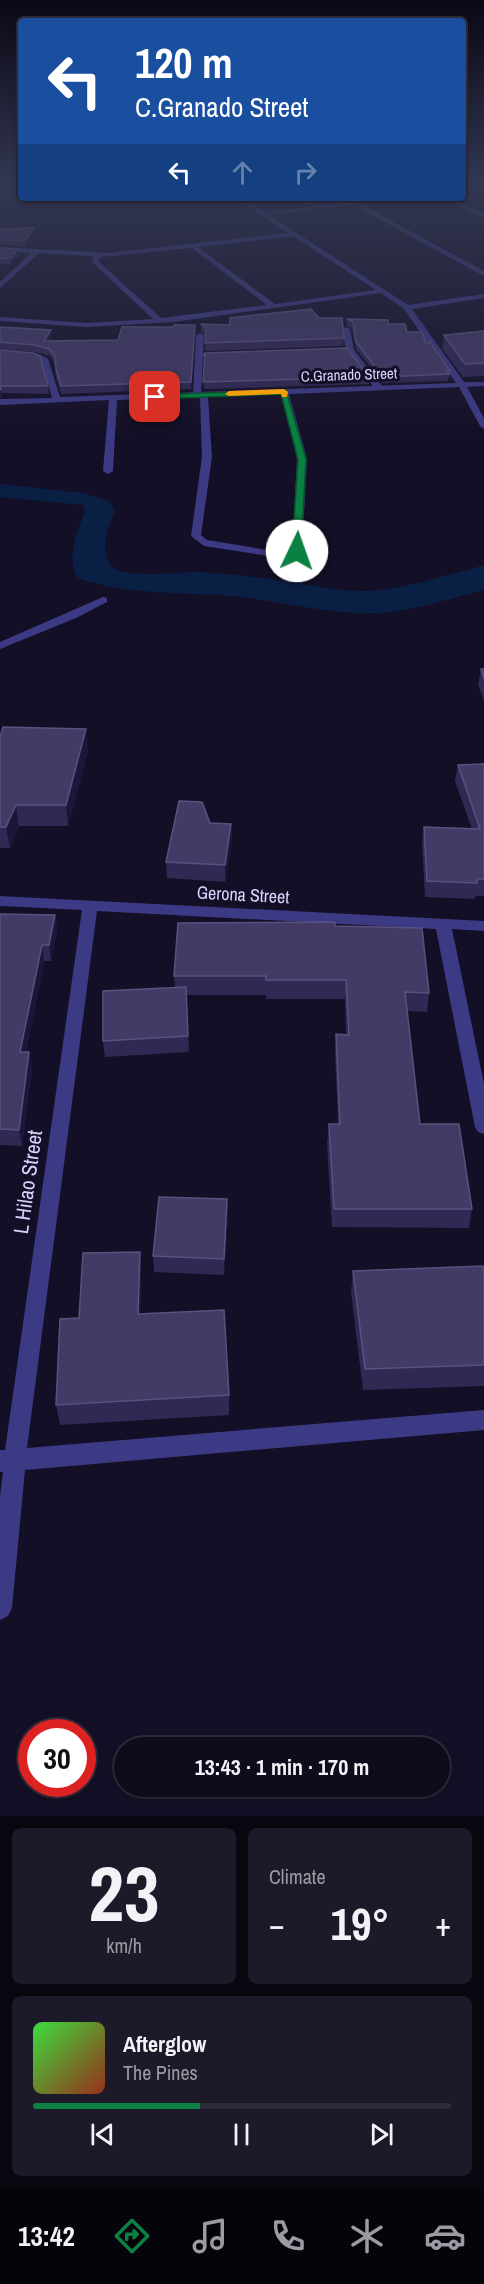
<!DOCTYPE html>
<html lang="en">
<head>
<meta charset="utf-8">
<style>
	:root { --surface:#0e0b1c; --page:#1c1929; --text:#f1f3f6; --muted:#9b9ba3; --line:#2e2b3b; --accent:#0b8043 }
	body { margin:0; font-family:"Archivo Narrow",sans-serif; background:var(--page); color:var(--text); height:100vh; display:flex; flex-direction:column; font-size:22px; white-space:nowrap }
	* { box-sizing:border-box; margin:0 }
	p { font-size:20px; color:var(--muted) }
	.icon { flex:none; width:33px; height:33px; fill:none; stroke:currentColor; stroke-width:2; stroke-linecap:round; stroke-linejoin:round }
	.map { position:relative; height:1816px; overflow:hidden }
	.panel { display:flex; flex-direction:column; gap:12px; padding:12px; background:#08060f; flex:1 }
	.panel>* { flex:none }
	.guide { position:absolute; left:18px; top:18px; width:448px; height:183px; border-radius:6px; box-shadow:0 3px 9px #0003,0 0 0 2px var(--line); background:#1a4fa0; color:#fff; overflow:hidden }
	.speed { position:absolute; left:18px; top:1719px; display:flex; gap:12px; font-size:30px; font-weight:700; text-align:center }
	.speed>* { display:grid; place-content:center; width:78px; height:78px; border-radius:50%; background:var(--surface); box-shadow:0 3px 9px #0003,0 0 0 2px var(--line); line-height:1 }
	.speed .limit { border:9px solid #d22; background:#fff; color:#111 }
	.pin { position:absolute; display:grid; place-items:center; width:51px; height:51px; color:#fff; margin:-26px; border-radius:12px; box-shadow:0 3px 9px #0006 }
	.me { position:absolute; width:66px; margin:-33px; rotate:3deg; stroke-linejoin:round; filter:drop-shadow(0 0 4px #0008) }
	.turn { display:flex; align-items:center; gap:21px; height:126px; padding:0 18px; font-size:27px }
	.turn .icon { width:78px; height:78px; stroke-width:2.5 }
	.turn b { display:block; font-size:42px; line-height:51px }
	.lanes { display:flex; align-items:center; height:57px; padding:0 18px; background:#0003; justify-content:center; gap:30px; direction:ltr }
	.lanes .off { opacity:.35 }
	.big { font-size:45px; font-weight:700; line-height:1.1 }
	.panel .card { flex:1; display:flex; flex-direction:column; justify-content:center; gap:9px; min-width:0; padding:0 21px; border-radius:9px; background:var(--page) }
	.panel .dial { align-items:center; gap:0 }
	.dial b { font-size:78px; line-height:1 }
	.song { display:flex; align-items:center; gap:18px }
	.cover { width:72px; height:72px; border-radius:9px; background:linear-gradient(135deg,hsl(120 70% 55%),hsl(10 70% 35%)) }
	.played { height:6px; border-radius:3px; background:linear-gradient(90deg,var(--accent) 40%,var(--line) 40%) }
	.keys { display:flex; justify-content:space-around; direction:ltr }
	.heat { display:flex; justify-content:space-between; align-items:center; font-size:33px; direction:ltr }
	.panel .tiles { flex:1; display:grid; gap:12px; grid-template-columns:1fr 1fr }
	.card:last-child { grid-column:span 2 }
	.trip { position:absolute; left:114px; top:1737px; width:336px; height:60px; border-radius:30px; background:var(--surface); box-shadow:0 3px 9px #0003,0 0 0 2px var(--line); font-weight:700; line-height:60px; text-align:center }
	.dock { display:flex; height:96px; justify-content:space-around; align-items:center; background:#06040b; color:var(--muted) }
	.dock .icon { width:42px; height:42px }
	.dock .active { color:var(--accent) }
	.dock b { font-size:27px; color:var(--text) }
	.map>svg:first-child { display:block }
	.water { fill:#0a1f44 }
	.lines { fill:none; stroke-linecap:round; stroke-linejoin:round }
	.service { fill:#3d3a85; fill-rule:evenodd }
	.minor { fill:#3d3a85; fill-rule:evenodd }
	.wall { fill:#312854 }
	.shaded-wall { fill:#1d163a }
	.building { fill:#433a66; stroke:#5a527e; stroke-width:1.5 }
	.route { fill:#0b8043; stroke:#07532c; stroke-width:1.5 }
	.slow { fill:#f59e0b }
	.labels { text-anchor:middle; stroke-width:6; stroke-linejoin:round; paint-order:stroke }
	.far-street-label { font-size:15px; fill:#d9d4ff; stroke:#130f26 }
	.street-label { font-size:18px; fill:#d9d4ff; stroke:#130f26 }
	.near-street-label { font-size:21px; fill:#d9d4ff; stroke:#130f26 }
</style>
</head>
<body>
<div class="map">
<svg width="484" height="1816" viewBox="0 0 484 1816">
	<rect width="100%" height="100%" fill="#130f26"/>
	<!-- water -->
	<path class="water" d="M0,484L84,493L109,501L115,511C108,526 98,553 113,567C127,579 180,572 199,572C230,574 260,577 290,582C316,586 342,592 368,591C405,589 448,575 484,565V590C447,599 406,614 367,613C321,613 277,600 231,596C177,592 128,595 77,578C66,555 77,535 85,511L83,505L0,497Z"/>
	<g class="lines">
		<!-- service -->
		<g class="service">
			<path d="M346,327L350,329L354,350L382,386V390H376L346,350L342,329Z"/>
			<path d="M200,333L204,335L203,353H224L228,355L224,357H203L201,395L197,398L193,395L196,335Z"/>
		</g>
		<!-- minor -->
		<g class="minor">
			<path d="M484,185V189L464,192V188Z"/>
			<path d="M236,198H243L265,212L381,198H399L360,204L484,271V276L482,275L353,205L269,215L408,305L484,294V298L412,309L464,382H484V386L467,387L484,418V429L480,426L459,387L289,394L307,459L302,551L289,559L204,546L191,536L202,457L200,397L117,400L113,471L108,474L103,471L109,400L0,405V399L52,398L42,362L37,358L17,357L16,355C24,350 40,353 48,359L60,397L456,383L404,309L381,293L173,322L87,327L0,321V317L87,323L153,319L92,262L94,256L39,253L0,288V282L31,253L0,251V247L108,253L288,233ZM293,236L376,290L275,304L198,247ZM191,248H192L267,305L161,318L98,261L101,257ZM281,394L297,459L292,550L287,553L207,540L201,535L212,457L208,397Z"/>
			<path d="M443,198H451L484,214V218Z"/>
			<path d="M103,597L107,598V602L76,618L0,649V642Z"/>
			<path d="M0,896L484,921V931L452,929L484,1084V1134L478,1132L475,1127L436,929L97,911L27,1448L484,1410V1430L25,1470L12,1608L8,1616L0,1620V1496L3,1472H0V1450H5L82,910L0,906Z"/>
		</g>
	</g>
	<!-- wall -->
	<g class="wall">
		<path d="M34,228L35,234L25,246L0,245V229Z"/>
		<path d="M0,248L18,249L19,254L11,264H0Z"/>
		<path d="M319,318L344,338L343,346L205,351L206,335L201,332V324L230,325Z"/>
		<path d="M347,319L388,324L407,332L426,343L450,371L448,381L383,383L356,349L352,329L347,326Z"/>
		<path d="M0,327L51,330V337L49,341L118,340L195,332L191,389L61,394L56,377L55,364L50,356L35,352L0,349Z"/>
		<path d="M484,331V376L463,377L442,348L444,335Z"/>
		<path d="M0,350L48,386L49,394L2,393V397L0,398Z"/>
		<path d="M369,377V384L204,389L203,382Z"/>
		<path d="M481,669H484V701L478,684Z"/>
		<path d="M0,737L88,750L68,826H19L10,848H0Z"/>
		<path d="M484,764V896H475V899L425,897L422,843L424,827L472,829L455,781L458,765Z"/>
		<path d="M231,824L232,841L225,882L167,878L166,862Z"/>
		<path d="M0,914L55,915L57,931L51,961H44L26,1052L32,1068L22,1146L0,1145Z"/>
		<path d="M335,926L429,993L427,1012L407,1011L420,1124L472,1209L469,1228L332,1227L327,1143L329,1124H338L335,1053L336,1034L346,1035L345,999H266V995H186L189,1052L105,1057L103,1041L175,987L174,976Z"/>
		<path d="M227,1199L228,1216L224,1275L154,1272L153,1256Z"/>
		<path d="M140,1252L141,1272L140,1314L229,1395V1415L60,1425L56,1405L79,1318Z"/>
		<path d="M353,1271L484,1272V1386L363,1390L351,1292Z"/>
	</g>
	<!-- shaded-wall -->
	<g class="shaded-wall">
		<path d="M34,228L35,234L25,246V240Z"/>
		<path d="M18,249L19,254L11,264V258Z"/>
		<path d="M195,325V332L191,389V382Z"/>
		<path d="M51,330V337L44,349V341Z"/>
		<path d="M1,389L2,397L0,398V390Z"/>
		<path d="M86,729L88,750L68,826L66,805Z"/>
		<path d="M16,805L19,826L10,848L6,827Z"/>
		<path d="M231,824L232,841L225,882V865Z"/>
		<path d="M55,915L57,931L51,961L49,945Z"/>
		<path d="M42,945L44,961L23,1068L20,1052Z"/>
		<path d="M29,1052L32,1068L22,1146L19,1130Z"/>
		<path d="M227,1199L228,1216L224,1275V1259Z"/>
		<path d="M140,1252L141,1272L140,1335L138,1314Z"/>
	</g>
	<!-- building -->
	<g class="building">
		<path d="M34,228L25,240H0V229Z"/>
		<path d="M0,248L18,249L11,258H0Z"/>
		<path d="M311,309L319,318H342L344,338L205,343L206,328L201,324L230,325V318Z"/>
		<path d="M347,319L388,320V324H405L407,332H422L426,343L430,342L450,371H447L449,374L383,377L356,342L353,322Z"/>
		<path d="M174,325H195L191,382L61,386L56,369L55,357L49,349L34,345L0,342V327L51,330L44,341L118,340L122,327H174Z"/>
		<path d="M484,331V363L465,364L444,335Z"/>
		<path d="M347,348L369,377L203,382L205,353Z"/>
		<path d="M0,350L33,353L40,356L48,386H0L1,389L0,390Z"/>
		<path d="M481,669H484V679Z"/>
		<path d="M3,727L86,729L66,805H16L6,827H0V737Z"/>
		<path d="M484,764V879H477V883L427,881L424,827L480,829L458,765Z"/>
		<path d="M179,801L202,802L210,823L231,824L225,865L166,862Z"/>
		<path d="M0,914L55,915L49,945H42L20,1052H29L19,1130L0,1129Z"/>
		<path d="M335,922V926L422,928L429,993L405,992L420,1124H459L472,1209H334L329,1124H340L336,1034L349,1035L346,980H266V976H174L178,923Z"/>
		<path d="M186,987L188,1036L103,1041V991Z"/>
		<path d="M159,1197L227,1199L224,1259L153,1256Z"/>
		<path d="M140,1252L138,1314L224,1310L229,1395L56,1405L60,1319L79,1318L83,1253Z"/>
		<path d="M483,1266L484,1272V1365L365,1369L353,1271Z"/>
	</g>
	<!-- sky -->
	<linearGradient id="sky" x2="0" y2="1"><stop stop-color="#0a0815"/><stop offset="0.42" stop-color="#333752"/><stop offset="1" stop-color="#333752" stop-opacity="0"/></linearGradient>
	<rect width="484" height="438" fill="url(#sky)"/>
	<!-- route -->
	<path class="route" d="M286,390L306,459L301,551L297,554L292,551L298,459L281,394L155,399L151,397L155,395Z"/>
	<!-- slow -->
	<path class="slow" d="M284,389L288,392L287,397H282L281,394L229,396L225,394L229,391Z"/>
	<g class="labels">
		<!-- far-street labels -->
		<g class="far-street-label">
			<text transform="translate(349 375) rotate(-2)" y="5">C.Granado Street</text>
		</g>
		<!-- street labels -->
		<g class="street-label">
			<text transform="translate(243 895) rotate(3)" y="6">Gerona Street</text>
		</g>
		<!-- near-street labels -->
		<g class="near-street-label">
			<text transform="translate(28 1182) rotate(-82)" y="7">L Hilao Street</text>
		</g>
	</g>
</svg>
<div class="speed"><div class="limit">30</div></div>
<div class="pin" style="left:155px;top:397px;background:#d93025"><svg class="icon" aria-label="arrive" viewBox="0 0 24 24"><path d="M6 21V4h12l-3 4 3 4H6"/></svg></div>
<svg class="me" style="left:297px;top:551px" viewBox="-20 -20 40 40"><circle r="19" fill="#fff"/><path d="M0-13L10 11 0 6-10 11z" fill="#0b8043"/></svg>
<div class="trip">13:43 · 1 min · 170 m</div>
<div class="guide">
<div class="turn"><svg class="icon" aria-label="left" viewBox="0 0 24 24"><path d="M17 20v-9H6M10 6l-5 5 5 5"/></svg><div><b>120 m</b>C.Granado Street</div></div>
<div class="lanes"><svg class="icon" aria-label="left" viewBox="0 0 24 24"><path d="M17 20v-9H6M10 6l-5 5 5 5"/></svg><svg class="icon off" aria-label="ahead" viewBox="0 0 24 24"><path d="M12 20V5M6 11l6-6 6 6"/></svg><svg class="icon off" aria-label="right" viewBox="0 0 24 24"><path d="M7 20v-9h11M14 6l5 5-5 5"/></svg></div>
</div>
</div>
<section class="panel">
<div class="tiles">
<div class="card dial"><b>23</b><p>km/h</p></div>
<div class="card"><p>Climate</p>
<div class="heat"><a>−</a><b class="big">19°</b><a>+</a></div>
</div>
<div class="card">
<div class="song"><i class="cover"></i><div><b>Afterglow</b><p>The Pines</p></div></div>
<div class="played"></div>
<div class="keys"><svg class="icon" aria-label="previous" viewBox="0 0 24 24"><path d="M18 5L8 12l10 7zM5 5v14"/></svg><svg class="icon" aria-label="pause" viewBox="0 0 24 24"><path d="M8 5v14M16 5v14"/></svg><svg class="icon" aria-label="next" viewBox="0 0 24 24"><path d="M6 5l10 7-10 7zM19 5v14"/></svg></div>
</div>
</div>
</section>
<nav class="dock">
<b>13:42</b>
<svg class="icon active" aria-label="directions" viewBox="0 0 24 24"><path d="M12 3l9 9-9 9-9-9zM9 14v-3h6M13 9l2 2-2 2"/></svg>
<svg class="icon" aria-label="music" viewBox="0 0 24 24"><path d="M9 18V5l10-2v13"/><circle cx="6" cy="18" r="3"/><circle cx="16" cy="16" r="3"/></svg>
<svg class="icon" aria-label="phone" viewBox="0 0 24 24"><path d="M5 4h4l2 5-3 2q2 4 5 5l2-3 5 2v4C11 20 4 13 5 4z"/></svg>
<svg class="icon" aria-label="climate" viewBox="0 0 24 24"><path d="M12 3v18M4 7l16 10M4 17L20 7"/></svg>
<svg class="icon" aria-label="car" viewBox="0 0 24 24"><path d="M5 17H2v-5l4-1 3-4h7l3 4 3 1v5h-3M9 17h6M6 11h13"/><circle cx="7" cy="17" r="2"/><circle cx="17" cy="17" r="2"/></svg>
</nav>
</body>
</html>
